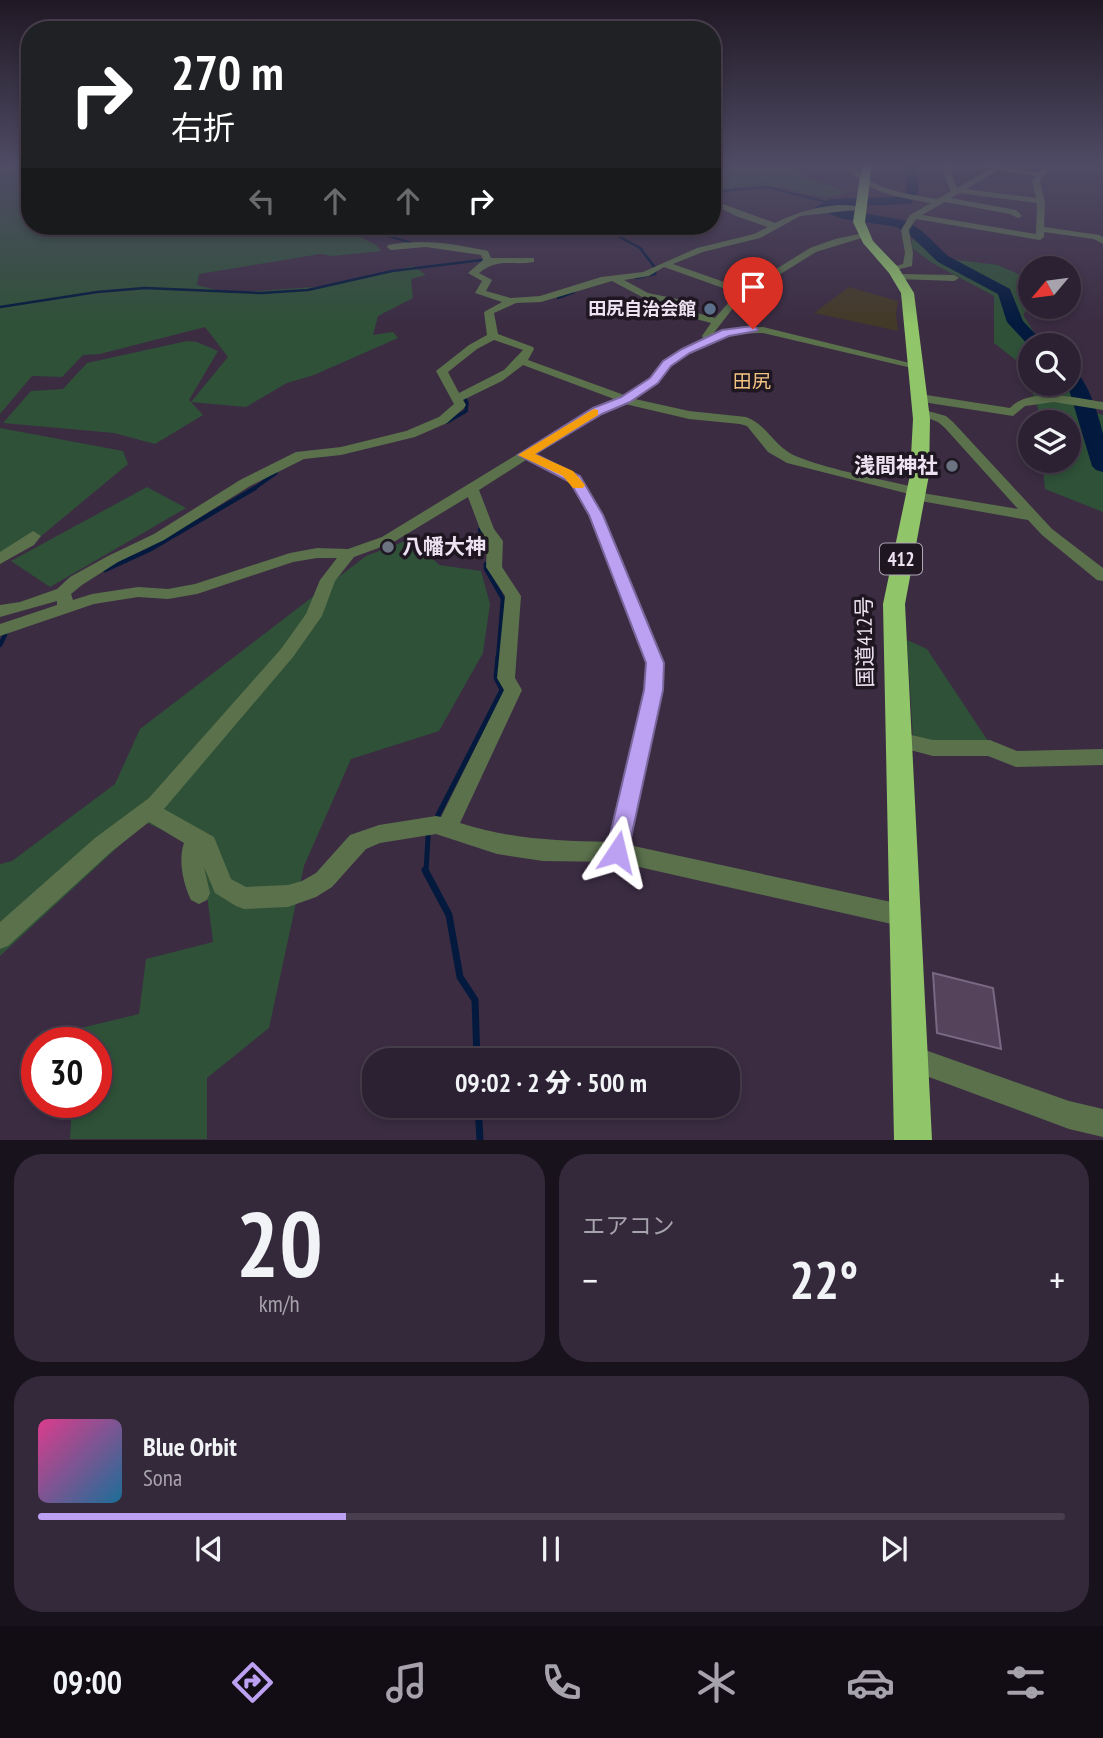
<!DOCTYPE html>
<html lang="ja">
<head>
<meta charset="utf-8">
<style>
	:root { --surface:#2c2132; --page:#34293a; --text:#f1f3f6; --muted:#a6a3ac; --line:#483e4d; --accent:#bca0f2 }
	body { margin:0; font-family:"PT Sans Narrow","Noto Sans JP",sans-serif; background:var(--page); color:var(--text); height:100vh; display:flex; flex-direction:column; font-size:26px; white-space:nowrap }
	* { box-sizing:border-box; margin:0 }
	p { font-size:23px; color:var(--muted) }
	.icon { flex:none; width:38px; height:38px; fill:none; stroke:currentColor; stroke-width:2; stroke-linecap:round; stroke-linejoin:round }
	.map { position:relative; height:1140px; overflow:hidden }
	.sheet { display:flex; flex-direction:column; gap:14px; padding:14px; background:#18121c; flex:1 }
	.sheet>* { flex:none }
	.top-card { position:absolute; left:21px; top:21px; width:700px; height:214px; border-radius:28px; box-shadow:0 4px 10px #0003,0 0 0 2px var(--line); background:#202124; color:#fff; overflow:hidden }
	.needle { width:46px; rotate:241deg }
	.buttons { position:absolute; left:1018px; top:256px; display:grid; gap:14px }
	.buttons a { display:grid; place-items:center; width:63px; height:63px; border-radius:50%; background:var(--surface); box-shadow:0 4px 10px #0003,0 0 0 2px var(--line); font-size:35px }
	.speed { position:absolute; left:21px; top:1027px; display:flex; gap:14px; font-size:35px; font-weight:700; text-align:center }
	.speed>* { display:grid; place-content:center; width:91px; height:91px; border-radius:50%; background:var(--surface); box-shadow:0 4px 10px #0003,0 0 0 2px var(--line); line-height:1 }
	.speed .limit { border:10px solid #d22; background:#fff; color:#111 }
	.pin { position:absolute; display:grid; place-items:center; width:60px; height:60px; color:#fff; margin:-72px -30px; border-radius:50% 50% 50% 0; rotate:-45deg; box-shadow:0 0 7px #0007 }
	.pin .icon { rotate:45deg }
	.me { position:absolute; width:77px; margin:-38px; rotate:10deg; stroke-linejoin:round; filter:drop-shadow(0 0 5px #0008) }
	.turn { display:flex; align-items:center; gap:24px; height:147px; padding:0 35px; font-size:32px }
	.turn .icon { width:91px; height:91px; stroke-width:2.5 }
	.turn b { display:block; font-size:49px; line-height:60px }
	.lanes { display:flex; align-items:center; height:66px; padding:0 35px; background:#0003; justify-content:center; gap:35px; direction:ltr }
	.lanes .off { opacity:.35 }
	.big { font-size:52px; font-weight:800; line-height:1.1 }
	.sheet .widget { flex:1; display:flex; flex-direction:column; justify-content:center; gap:10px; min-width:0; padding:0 24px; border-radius:28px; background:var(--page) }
	.sheet .dial { align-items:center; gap:0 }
	.dial b { font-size:91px; line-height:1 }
	.song { display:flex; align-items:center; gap:21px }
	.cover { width:84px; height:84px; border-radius:10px; background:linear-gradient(135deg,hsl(330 70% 55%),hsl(200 70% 35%)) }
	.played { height:7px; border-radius:4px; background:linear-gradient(90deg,var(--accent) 30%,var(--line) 30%) }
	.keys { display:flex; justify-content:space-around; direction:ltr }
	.heat { display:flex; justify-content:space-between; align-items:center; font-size:38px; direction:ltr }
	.sheet .tiles { flex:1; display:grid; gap:14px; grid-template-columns:1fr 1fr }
	.widget:last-child { grid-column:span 2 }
	.trip { position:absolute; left:362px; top:1048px; width:378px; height:70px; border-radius:28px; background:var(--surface); box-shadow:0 4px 10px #0003,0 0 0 2px var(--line); font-weight:800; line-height:70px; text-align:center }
	.tab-bar { display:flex; height:112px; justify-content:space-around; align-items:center; background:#120d14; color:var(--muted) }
	.tab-bar .icon { width:49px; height:49px }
	.tab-bar .current { color:var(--accent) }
	.tab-bar b { font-size:32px; color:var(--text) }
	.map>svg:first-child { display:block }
	.commercial { fill:#433928 }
	.green { fill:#2f5138 }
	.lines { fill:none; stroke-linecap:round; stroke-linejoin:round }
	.stream-far5 { stroke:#031a3e; stroke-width:2 }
	.stream-far4 { stroke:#031a3e; stroke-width:2.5 }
	.stream-far3 { stroke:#031a3e; stroke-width:3.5 }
	.stream-far2 { stroke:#031a3e; stroke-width:4.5 }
	.stream-far1 { stroke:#031a3e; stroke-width:5 }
	.stream { stroke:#031a3e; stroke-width:7 }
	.river { fill:#031a3e; fill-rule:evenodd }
	.building { fill:#54435b; stroke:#7a6882; stroke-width:2 }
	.minor { fill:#5b714c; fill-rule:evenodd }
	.highway { fill:#90c569; fill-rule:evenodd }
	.route { fill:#bca0f2; stroke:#7a689d; stroke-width:2 }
	.slow { fill:#f59e0b }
	.service-dot { fill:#5c6f8a; stroke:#1e1722; stroke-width:2.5 }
	.worship-dot { fill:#6b7280; stroke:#1e1722; stroke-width:2.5 }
	.labels { text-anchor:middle; stroke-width:7; stroke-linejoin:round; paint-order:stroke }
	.far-poi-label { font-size:18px; font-weight:bold; fill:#ece2f1; stroke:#1e1722; text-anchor:end }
	.far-neighbourhood-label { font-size:19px; fill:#f3c381; stroke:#1e1722 }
	.shield { fill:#1e1722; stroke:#aea5b3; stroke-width:2 }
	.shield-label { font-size:19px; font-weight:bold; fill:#ece2f1 }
	.poi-label { font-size:21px; font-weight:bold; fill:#ece2f1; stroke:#1e1722; text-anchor:end }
	.street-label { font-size:21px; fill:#ece2f1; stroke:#1e1722 }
</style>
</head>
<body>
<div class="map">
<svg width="1103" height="1140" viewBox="0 0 1103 1140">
	<rect width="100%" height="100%" fill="#3b2c42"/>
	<!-- commercial -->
	<path class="commercial" d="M849,287L898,301L896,314L898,331L814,313Z"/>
	<!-- green -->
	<g class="green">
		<path d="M0,164H30V226H390L355,234L376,245L381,251L333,256L320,254L199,274L197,285L228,293L328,286L413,266L426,275L411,279L413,298L378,316L373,335L393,332L398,338L314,375L287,383L246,407L191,402L203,415L155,444L114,433L3,423L31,391L63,389L87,363L187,341L197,342L218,351L189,400L191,402L228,357L205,327L100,354L83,355L62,377L32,376L0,414Z"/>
		<path d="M712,164H792L804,176L846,192C821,205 798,188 772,186C752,184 732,188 712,190Z"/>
		<path d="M912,239L949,259L998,265L1031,280V303L1023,315L1035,334L1063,340L1067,345H1031V383H1069L1095,413L1103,415V512L1045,489L1043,469L1048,460H1069V422H1043L1022,365L994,343V296L932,263L912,248Z"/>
		<path d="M0,428L123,451L128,464L40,537L0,557Z"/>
		<path d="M147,487L186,508L50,587L11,561Z"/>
		<path d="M413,538L439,565L481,571L490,604L483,653L439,731L351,759L304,866L269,1028L207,1078V1139H70L72,1103L96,1102V1043H76L77,1029L139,1014L146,959L213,942L201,848L145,822L0,956V864L12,861L115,784L140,729L366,556Z"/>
		<path d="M907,640L927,649L990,744L932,745L913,738Z"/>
	</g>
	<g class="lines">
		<!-- stream-far5 -->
		<g class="stream-far5">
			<path d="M712,192L767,187L830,203"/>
			<path d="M313,226L378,233L412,243"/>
			<path d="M568,226L579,230L596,226"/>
			<path d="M611,226L614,234L642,249"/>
			<path d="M556,227L564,226"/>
		</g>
		<!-- stream-far4 -->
		<g class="stream-far4">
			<path d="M636,278L655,274L656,269L640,248"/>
			<path d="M558,298L574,292"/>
			<path d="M0,307L97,292L145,288L261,293L308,290L392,271L482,260"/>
		</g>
		<!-- stream-far3 -->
		<g class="stream-far3">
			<path d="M447,422L466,411L467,403L464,397"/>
			<path d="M252,490L276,473"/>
		</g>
		<!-- stream-far2 -->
		<g class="stream-far2">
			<path d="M480,530L488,543L487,548"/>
			<path d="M486,564V569L503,599L498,659"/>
			<path d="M105,570L149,550L255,488"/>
			<path d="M0,645L5,635"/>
		</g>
		<!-- stream-far1 -->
		<g class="stream-far1">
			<path d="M438,815L502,690L496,678L498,657"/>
			<path d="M426,872L428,837"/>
		</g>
		<!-- stream -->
		<g class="stream">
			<path d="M425,870L449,915L460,977L475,1000L477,1060"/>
			<path d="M478,1106L480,1140"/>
		</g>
		<!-- river -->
		<g class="river">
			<path d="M905,164H915L919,190L911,204L831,207L907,221L922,231L948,256L1010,289L1023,321L1046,345H1031V348L1007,322L998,294L938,262L912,237L897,227L843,219L814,208L830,199L903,197L907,190Z"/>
			<path d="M1069,368C1086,372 1099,417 1103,434C1103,446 1103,460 1103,472L1096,470L1092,466L1067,383Z"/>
		</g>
	</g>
	<!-- building -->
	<path class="building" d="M933,973L993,988L1001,1049L937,1033Z"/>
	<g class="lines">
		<!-- minor -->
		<g class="minor">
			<path d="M845,164H852C869,190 908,194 937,199L951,191L944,175L945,164H952V175L957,188L990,169L973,164H1006L1004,167L1039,173L1046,164H1053L1040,181L1045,203L1044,227L1099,235L1103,237V244L1094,239L1044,232V237L1040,240L916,219L909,230L913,253L912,266L892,271V267L903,264L905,253L901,230L910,215L931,203C899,197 863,193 845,164ZM998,170L1036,176L1032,181L1036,198L966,189ZM959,193L1037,203L1036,234L922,215L945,202L1010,214L1018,218L1022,216L1016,210L951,198Z"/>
			<path d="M715,201L775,223C796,212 841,198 864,209L800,216L760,238L703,252L673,264L744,289L810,248L835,239L864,233L868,236L816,252L740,299L713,334L739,328L763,327L922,366L916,369L763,333C732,332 695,343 672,366C659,378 651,390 635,399L689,411L746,417C767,424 775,449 798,457C833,471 883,479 921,489L922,493L1018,509L945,428L938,422L915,413L921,409L946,416L953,422L1052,529L1103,568V581L1097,580L1042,535L1028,520L915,500L910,499L909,494L787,463L768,452L747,426L740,424L689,419L625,404L601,414L535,455L582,479L603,515L664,663L662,690L629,845L905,905L913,908L917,916L913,924L905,927L617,862L543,861L497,854L436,834L380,843L366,849L332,887L316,897L288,907L244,909L236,906L215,893L204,867L210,893L207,900L199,904L191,900C183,883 178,860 184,843L149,822L111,852L8,946L0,949V922L95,838L149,798L281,649L306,614L320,580L337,558H317L293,562L197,594L168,599L138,597L94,604L0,636V624L57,605V601L0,617V605L20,602L57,589L70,577L108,556L154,534L240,480L296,452L341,447L406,431L439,417L454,404L436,371L469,345L487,335L484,312L502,302L475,293L482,281L468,273L483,260L481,255L426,247L391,250L387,247L388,245C421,238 456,244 488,251L491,258H534V262C512,266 499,257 479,273L492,280L486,291L511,298L540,296L601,277L643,272L697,248L754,234L768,227L736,216L715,205ZM664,267L737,293L715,318L697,313L687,301L648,293L624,280L649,276ZM612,281L642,297L680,305L689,317L711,323L702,336L703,338L673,354L644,383L624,395L528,360L534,349L533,347L498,334L494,313L516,303L541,302ZM494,340L523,350L504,370L459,393L448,372L477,349ZM523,365L614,399L593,408L382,537L348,549L317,548L290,553L195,584L168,589L138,587L92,594L73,600L71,594L82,585L118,562L164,540L250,486L304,459L341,455L415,437L447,423L464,408L466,405L463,400L502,381ZM526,460L570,482L589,515L646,663L644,690L608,842C555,841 511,839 460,823L522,690L515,678L521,596L502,567L503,541L494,529L479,490ZM468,497L480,529L487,541L486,567L505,596L497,678L504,690L441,817L436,816L379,825L350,835L316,873L302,881L288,885L246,887L231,879L214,837L164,809L293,657L322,616L335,581L354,557L392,543Z"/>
			<path d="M901,274L954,275L959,278L954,281L898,279L896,277Z"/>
			<path d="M920,394L1010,408C1030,386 1077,398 1103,402V410L1054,402L1025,406L1013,416L916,401V395Z"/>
			<path d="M33,531L41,536L34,545L0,564V552Z"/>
			<path d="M898,732L933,740H990L1017,751L1103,749V765L1016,767L988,756H933L891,745L888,740L891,735Z"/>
			<path d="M911,1045L1069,1101L1103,1109V1137L1069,1129L902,1067L898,1058L902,1049Z"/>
		</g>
		<!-- highway -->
		<path class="highway" d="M862,164H872L865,222L873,241L898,267L914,293L930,419L929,475L905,604L932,1140H894L883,604L910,475L913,419L901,293L889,273L863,243L853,222Z"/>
	</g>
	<!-- sky -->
	<linearGradient id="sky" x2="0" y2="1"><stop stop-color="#201824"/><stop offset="0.51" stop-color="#4f4b65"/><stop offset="1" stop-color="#4f4b65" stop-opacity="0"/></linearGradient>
	<rect width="1103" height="324" fill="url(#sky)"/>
	<!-- route -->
	<path class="route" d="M753,326L758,329L757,331L729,336L690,353L671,366L658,383L630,402L602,414L535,454L580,476L603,515L664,663L663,690L628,852L625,859L617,862L609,859L606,852L644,690L646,663L589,515L570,482L518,455L593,408L621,397L650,378L663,361L682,349L722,330Z"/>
	<!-- slow -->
	<path class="slow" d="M594,409L598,410V415L535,454L573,471L585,485L583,488H573L563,476L518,455Z"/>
	<!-- markers -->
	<circle class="service-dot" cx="710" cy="309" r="7"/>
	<g class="worship-dot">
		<circle cx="952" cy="466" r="7"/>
		<circle cx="388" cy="547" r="7"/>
	</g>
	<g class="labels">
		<!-- far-poi labels -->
		<g class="far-poi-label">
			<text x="696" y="315">田尻自治会館</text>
		</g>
		<!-- far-neighbourhood labels -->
		<g class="far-neighbourhood-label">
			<text x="752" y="388">田尻</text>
		</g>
		<!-- shield labels -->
		<rect class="shield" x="880" y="543.5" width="42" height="31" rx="5"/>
		<g class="shield-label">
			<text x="901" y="566">412</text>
		</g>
		<!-- poi labels -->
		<g class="poi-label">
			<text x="938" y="473">浅間神社</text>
			<text x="402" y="554" text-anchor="start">八幡大神</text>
		</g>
		<!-- street labels -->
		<g class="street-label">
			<text transform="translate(865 642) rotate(-91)" y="7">国道412号</text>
		</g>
	</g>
</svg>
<div class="buttons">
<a><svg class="needle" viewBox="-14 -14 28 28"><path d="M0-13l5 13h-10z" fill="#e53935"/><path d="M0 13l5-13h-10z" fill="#a6a3ac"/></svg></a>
<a><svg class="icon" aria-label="search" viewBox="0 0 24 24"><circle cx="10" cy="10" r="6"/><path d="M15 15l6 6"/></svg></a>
<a><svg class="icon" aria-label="layers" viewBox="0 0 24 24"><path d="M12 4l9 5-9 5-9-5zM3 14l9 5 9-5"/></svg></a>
</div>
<div class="speed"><div class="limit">30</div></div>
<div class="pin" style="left:753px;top:329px;background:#d93025"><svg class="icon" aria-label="arrive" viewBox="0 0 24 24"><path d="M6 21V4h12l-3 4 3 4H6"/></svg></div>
<svg class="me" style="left:617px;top:852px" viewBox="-20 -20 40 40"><path d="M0-17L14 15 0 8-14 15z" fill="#bca0f2" stroke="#fff" stroke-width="4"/></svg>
<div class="trip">09:02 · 2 分 · 500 m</div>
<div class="top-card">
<div class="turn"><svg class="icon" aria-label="right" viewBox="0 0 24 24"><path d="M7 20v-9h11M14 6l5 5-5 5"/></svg><div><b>270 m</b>右折</div></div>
<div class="lanes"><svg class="icon off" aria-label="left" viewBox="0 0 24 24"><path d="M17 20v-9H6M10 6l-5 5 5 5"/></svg><svg class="icon off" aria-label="ahead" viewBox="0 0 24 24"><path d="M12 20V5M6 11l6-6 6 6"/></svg><svg class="icon off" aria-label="ahead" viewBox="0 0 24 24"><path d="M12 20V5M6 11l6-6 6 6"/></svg><svg class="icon" aria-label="right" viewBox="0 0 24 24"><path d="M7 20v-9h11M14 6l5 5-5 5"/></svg></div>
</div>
</div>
<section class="sheet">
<div class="tiles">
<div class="widget dial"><b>20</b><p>km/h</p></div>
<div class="widget"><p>エアコン</p>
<div class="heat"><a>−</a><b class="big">22°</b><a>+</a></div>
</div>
<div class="widget">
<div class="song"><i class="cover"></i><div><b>Blue Orbit</b><p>Sona</p></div></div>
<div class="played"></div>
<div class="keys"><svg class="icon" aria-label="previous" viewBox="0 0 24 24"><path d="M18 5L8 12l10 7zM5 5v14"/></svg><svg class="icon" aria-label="pause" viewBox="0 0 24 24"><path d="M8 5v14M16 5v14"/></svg><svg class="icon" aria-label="next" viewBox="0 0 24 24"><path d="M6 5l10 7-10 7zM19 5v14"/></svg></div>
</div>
</div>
</section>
<nav class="tab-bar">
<b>09:00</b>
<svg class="icon current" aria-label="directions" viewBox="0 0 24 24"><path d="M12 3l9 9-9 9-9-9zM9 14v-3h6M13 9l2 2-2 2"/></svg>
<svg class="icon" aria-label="music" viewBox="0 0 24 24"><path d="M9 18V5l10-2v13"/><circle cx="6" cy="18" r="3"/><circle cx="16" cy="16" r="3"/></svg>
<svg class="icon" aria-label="phone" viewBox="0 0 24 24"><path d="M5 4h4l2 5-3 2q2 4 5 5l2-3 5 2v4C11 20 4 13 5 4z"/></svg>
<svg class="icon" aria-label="climate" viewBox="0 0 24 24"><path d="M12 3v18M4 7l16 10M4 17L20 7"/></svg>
<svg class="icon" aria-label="car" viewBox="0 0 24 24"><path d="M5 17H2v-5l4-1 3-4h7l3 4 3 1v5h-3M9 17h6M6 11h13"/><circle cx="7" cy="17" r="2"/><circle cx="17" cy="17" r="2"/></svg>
<svg class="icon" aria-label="filters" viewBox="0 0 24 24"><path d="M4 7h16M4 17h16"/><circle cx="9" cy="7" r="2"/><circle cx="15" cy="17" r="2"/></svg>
</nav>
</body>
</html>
